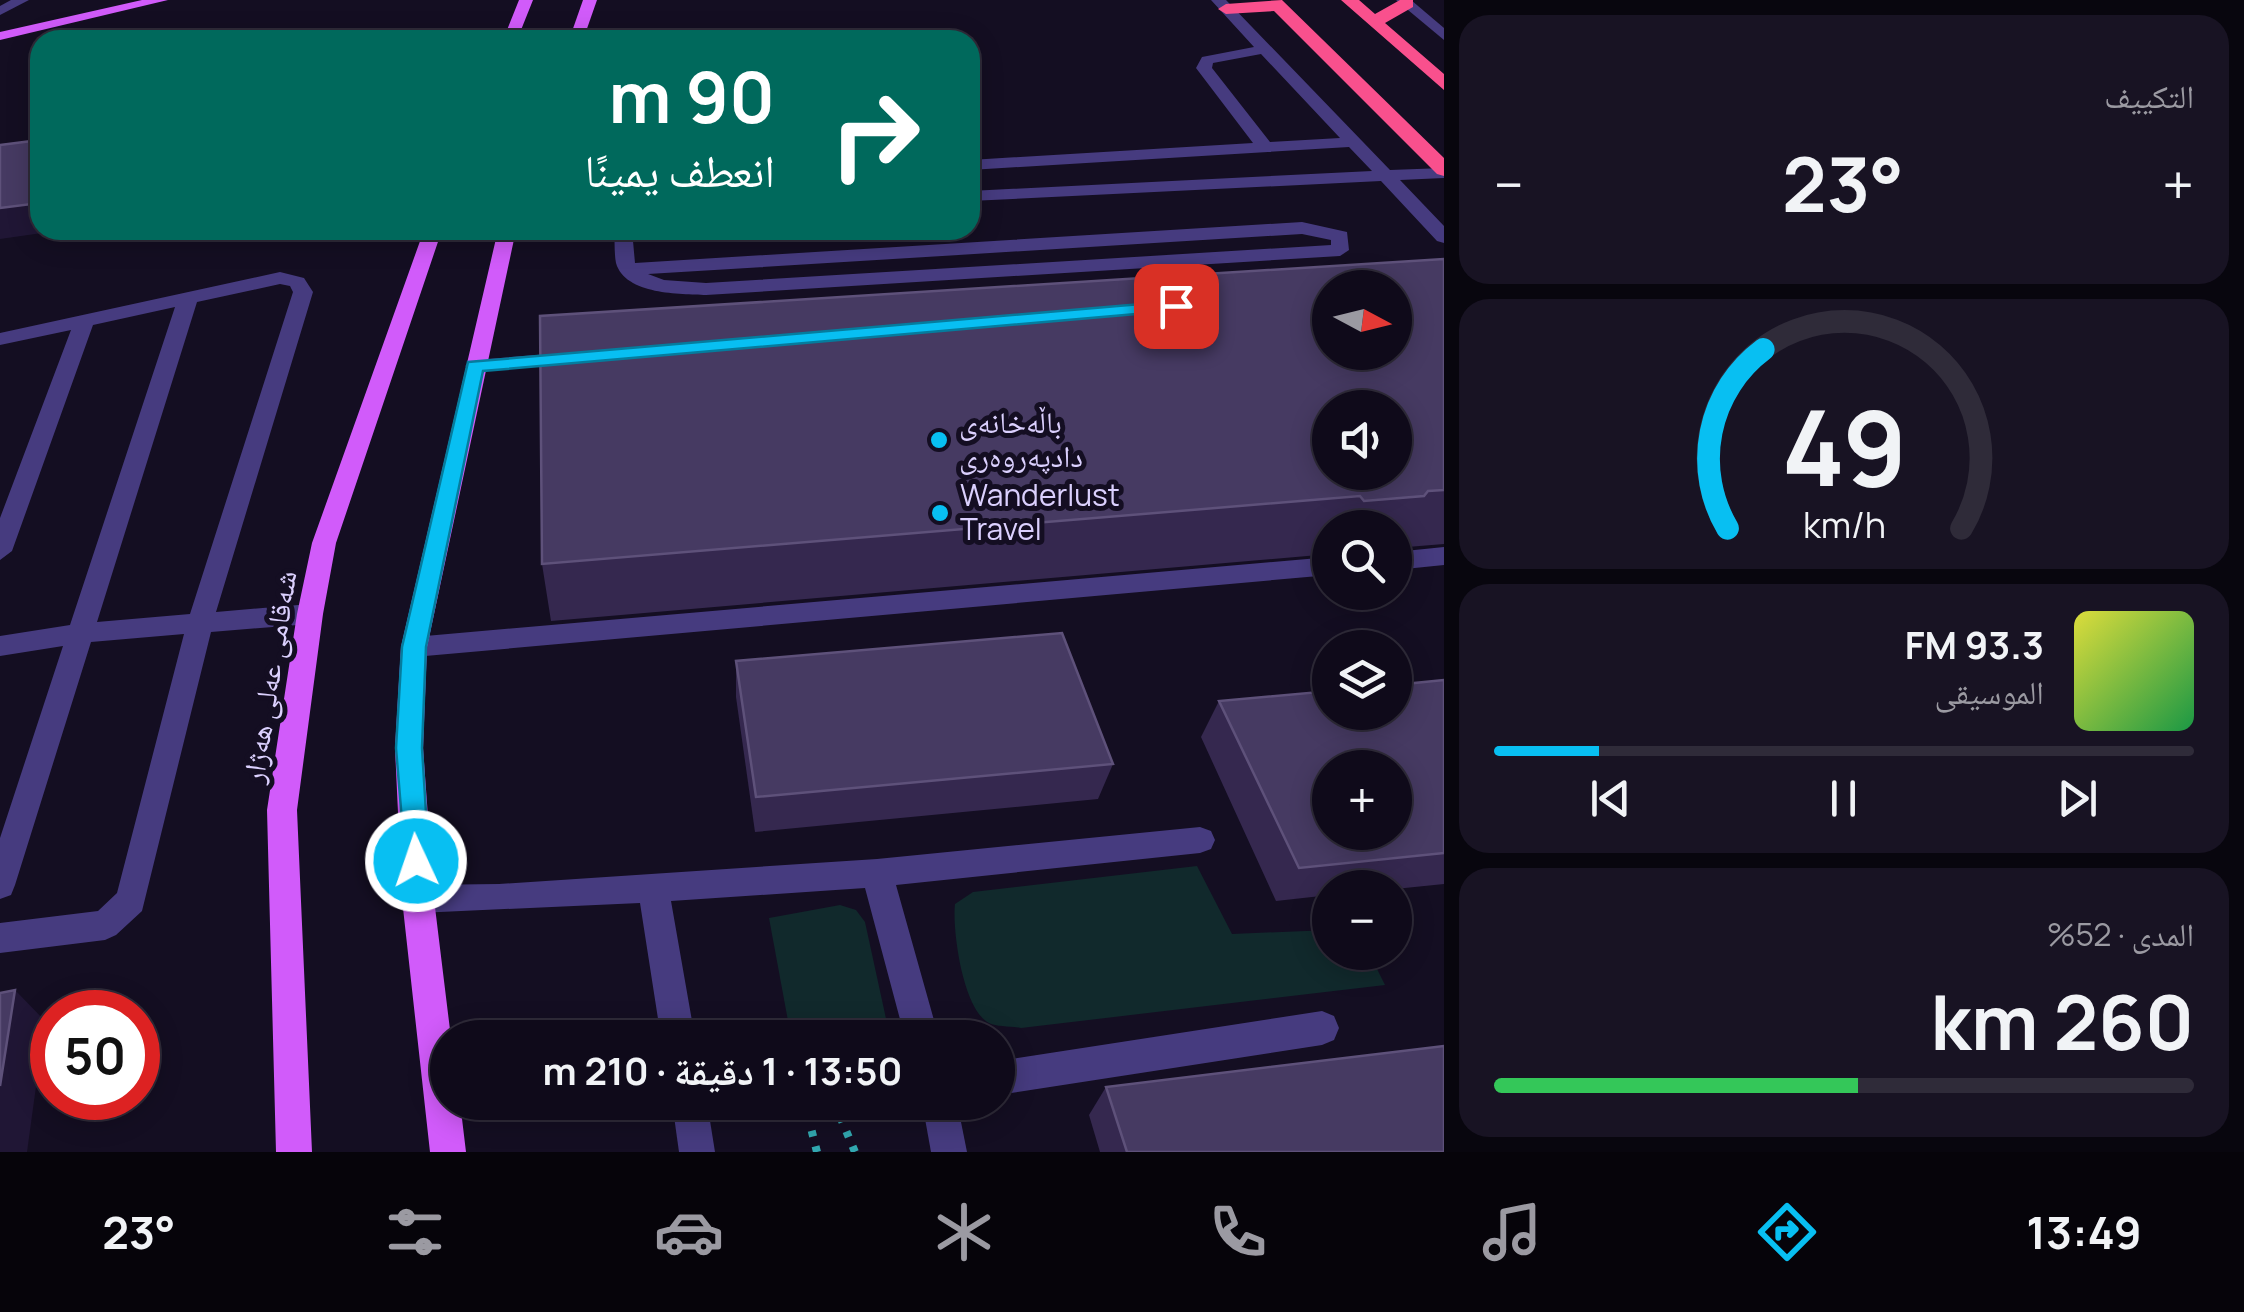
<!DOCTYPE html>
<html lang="ar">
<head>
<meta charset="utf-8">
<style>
	:root { --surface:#0f0a1a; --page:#181323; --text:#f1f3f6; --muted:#9b9aa2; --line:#2f2b39; --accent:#08bff2 }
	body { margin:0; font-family:Manrope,"Noto Naskh Arabic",sans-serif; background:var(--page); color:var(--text); direction:rtl; height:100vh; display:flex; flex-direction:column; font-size:38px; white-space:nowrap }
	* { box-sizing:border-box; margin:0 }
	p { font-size:32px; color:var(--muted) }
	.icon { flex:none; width:55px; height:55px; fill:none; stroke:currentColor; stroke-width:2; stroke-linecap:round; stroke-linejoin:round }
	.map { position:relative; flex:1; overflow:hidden; direction:ltr }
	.details { display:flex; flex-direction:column; gap:15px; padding:15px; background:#08060e; width:800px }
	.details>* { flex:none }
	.banner { position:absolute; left:30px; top:30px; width:950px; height:210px; border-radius:30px; box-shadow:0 5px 25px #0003,0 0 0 2px var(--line); direction:rtl; background:#00695c; color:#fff; overflow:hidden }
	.needle { width:65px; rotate:97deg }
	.controls { position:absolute; left:1312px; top:270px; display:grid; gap:20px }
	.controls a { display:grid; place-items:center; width:100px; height:100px; border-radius:50%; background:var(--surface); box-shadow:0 5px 25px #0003,0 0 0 2px var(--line); font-size:50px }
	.speed { position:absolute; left:30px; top:990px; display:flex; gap:20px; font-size:50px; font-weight:700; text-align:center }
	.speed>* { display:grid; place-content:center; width:130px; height:130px; border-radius:50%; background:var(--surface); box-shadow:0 5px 25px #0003,0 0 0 2px var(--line); line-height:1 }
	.speed .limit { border:15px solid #d22; background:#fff; color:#111 }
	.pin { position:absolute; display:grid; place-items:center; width:85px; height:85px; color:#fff; margin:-42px; border-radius:20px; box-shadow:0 5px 15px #0006 }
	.me { position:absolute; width:110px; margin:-55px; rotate:357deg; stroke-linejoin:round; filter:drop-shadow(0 0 8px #0008) }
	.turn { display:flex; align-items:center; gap:35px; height:210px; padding:0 40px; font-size:45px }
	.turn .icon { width:130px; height:130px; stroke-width:2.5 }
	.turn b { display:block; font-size:70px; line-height:85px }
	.big { font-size:75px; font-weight:700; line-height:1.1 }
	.details .card { flex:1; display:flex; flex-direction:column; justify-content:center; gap:15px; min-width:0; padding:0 35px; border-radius:30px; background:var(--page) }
	.details .dial { align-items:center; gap:0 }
	.dial svg { height:260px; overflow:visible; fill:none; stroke:var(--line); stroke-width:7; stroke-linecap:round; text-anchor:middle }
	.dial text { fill:var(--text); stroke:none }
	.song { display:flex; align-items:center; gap:30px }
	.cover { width:120px; height:120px; border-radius:15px; background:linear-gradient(135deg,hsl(60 70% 55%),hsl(140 70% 35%)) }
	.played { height:10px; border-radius:5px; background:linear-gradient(90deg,var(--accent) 15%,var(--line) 15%) }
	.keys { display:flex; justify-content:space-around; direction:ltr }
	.heat { display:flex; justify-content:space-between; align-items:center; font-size:55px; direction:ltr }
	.charge { height:15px; border-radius:8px; background:linear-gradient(90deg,#34c759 52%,var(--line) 0) }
	.trip { position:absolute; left:430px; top:1020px; width:585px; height:100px; border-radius:50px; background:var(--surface); box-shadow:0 5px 25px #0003,0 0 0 2px var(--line); font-weight:700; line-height:100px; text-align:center; direction:rtl }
	.tabs { display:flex; height:160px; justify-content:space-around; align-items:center; background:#06040a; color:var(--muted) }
	.tabs .icon { width:70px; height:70px }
	.tabs .active { color:var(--accent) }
	.tabs b { font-size:45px; color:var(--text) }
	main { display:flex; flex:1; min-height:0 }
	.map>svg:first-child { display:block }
	.green { fill:#11292c }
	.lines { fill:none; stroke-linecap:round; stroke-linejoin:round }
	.path { stroke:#32a8b0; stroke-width:8; stroke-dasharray:6 10; stroke-linecap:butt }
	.minor { fill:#463b7f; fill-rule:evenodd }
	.major { fill:#d15bfa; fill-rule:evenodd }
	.highway { fill:#f9508d; fill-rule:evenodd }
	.wall { fill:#35284f }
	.shaded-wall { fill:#201635 }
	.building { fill:#463a62; stroke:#5e517a; stroke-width:2.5; fill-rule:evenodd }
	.route { fill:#08bff2; stroke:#057c9d; stroke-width:2.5 }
	.poi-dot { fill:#08bff2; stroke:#140e22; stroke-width:4 }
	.labels { text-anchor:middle; stroke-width:10; stroke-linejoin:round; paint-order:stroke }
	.poi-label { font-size:30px; fill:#dbd0fe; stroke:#140e22; text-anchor:start }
	.street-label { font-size:30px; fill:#dbd0fe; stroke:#140e22 }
</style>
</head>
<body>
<main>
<section class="details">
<div class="card"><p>التكييف</p>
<div class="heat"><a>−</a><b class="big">23°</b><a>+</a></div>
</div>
<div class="card dial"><svg viewBox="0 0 100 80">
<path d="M14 69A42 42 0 1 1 86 69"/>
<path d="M14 69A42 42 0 0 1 25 14" stroke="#08bff2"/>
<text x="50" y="56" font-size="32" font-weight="700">49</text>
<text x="50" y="72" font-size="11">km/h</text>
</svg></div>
<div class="card">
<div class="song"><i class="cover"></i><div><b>93.3 FM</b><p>الموسيقى</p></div></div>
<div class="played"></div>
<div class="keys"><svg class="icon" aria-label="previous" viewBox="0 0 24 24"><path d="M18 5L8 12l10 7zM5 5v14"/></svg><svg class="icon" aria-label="pause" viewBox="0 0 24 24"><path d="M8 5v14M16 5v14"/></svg><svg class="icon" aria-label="next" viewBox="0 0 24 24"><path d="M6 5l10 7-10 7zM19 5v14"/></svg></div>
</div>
<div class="card"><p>المدى · 52%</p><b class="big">260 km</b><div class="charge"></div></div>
</section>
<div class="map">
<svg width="1444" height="1152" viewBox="0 0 1444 1152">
	<rect width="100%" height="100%" fill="#140e22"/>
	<!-- green -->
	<g class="green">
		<path d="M1197,866L1232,934L1330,930V952L1369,953L1385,985L1021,1028C1011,1026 997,1027 989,1023C963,1010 952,930 955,904L973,892Z"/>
		<path d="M840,905L856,910L865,922L890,1037H791L769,918Z"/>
	</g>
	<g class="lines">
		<!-- path -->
		<g class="path">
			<path d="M834,1102L855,1152"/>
			<path d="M817,1152L806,1108L826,1102"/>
		</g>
		<!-- minor -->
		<g class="minor">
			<path d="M11,0H29L0,15V6Z"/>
			<path d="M1211,0H1226L1390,170L1444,168V178L1400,180L1444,226V243L1437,241L1381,181L970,201V191L1372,171L1349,147L970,170V160L1253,143L1196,68L1202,57L1254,47ZM1261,54L1340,138L1270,142L1212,68L1213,63Z"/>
			<path d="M1396,0H1411L1444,28V40Z"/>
			<path d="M1302,222L1347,232L1349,250L1340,256L706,295C681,294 625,295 616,263C614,253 615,240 614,230H632L635,263ZM1302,234L1331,240V245L706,283L664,280L648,274Z"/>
			<path d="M280,272L304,278L313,292L216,612L310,604L319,607L323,614L319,621L310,624L211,632L142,911L116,935L105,940L0,953V923L98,911L117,893L184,634L91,642L15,885L11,895L0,899V838L63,646L0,656V636L70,625L175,307L93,325L12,551L0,560V518L71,330L0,345V333ZM280,284L290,286L293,292L190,614L97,622L197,302Z"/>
			<path d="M574,352L584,358L581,362L475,372L465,366L475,360Z"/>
			<path d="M1444,547V565L1395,570V552Z"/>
			<path d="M1330,557V575L414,657L405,654L401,647L405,640L414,637Z"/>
			<path d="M1200,827L1211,831L1215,840L1211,849L1200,853L896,885L939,1038H905L865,888L671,901L695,1038H661L640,903L418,913L407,909L402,899L407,889L418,885L499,884L877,859Z"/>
			<path d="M1322,1011L1334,1016L1339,1028L1334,1040L1322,1045L998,1095V1061Z"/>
			<path d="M672,1102H707L715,1152H679Z"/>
			<path d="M922,1102H957L967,1152H931Z"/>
		</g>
		<!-- major -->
		<g class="major">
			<path d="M142,0H168L0,40V32Z"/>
			<path d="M519,0H533L517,40H503Z"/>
			<path d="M583,0H597L583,40H569Z"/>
			<path d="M424,230H442L336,543L323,614L297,810L312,1152H276L267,810L297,614L312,543Z"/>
			<path d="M498,230H516L427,647L423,748L434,899L451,1038H448V1102H460L466,1152H430L402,899L395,748L401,647Z"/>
		</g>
		<!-- highway -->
		<g class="highway">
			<path d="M1282,0L1444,158V176L1437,174L1274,11L1226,14L1218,9L1226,4Z"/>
			<path d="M1341,0H1359L1375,14L1400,0H1413V7L1385,23L1444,74V90Z"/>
		</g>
	</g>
	<!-- wall -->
	<g class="wall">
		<path d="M1444,259V544L1395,548V528H1330V554L551,621L542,564Z"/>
		<path d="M736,661L1113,764L1098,799L755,832L736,697Z"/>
		<path d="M1444,680V884L1395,889L1330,888V895L1276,901L1201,737L1219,701Z"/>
		<path d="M1106,1087L1444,1152H1100L1089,1115Z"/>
	</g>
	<!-- shaded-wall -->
	<g class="shaded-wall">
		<path d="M40,203V230H63L0,239V208Z"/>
		<path d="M15,990L45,1021L27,1152H0V1086Z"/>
	</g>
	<!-- building -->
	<g class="building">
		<path d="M40,140V203L0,208V145Z"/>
		<path d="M1444,259V490L1428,491L1424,496L1364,501L1360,496L542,564L540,316ZM1330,288H1395V352H1330ZM1330,408H1395V472H1330Z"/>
		<path d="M1062,633L1113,764L756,797L736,661Z"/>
		<path d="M1444,680V853L1299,868L1219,701L1330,691V712H1395V685ZM1330,768H1395V832H1330Z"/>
		<path d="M15,990L0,1086V993Z"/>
		<path d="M1444,1046V1152H1127L1106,1087Z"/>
	</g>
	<!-- route -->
	<path class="route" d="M1176,301L1185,306L1182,310L483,371L426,647L422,748L429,861L425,870L416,874L406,870L396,748L402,647L468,362Z"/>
	<!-- markers -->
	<g class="poi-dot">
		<circle cx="939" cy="440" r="10"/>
		<circle cx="940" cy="513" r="10"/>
	</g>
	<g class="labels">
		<!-- poi labels -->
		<g class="poi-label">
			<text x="959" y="433">باڵەخانەی<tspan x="959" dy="34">دادپەروەری</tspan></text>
			<text x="960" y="506">Wanderlust<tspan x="960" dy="34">Travel</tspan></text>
		</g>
		<!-- street labels -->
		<g class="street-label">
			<text transform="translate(270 677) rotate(-81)" y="10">شەقامی عەلی هەژار</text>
		</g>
	</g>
</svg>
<div class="controls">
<a><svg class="needle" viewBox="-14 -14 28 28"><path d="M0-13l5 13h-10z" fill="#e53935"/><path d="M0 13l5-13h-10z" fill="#9b9aa2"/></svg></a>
<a><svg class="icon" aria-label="sound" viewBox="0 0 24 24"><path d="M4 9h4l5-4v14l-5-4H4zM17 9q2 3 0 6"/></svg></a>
<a><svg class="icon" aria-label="search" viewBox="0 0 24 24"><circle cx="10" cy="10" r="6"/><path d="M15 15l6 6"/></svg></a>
<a><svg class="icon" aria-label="layers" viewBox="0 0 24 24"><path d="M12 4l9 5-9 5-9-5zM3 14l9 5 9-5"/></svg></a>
<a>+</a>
<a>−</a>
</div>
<div class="speed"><div class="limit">50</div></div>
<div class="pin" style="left:1176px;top:306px;background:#d93025"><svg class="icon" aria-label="arrive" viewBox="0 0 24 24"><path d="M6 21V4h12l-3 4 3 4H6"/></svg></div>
<svg class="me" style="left:416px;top:861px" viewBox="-20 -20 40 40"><circle r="17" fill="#08bff2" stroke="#fff" stroke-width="3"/><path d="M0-11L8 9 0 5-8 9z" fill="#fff"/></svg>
<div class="trip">13:50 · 1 دقيقة · 210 m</div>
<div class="banner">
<div class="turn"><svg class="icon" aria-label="right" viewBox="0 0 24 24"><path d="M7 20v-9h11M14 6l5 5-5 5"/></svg><div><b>90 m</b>انعطف يمينًا</div></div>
</div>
</div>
</main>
<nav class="tabs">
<b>13:49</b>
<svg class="icon active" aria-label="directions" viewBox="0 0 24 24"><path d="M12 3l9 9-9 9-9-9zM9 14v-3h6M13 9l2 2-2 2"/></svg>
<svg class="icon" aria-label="music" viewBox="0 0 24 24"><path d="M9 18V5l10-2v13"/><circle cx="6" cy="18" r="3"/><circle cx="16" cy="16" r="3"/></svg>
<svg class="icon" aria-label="phone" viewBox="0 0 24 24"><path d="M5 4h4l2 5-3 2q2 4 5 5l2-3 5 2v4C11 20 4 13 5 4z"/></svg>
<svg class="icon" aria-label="climate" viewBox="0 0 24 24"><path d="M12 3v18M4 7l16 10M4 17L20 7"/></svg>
<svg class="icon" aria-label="car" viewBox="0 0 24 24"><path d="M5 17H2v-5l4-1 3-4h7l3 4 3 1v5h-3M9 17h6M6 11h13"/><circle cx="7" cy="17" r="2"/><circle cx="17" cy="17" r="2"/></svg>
<svg class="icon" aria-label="filters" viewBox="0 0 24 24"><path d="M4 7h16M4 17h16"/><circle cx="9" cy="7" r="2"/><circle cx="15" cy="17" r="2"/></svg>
<b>23°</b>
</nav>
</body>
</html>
